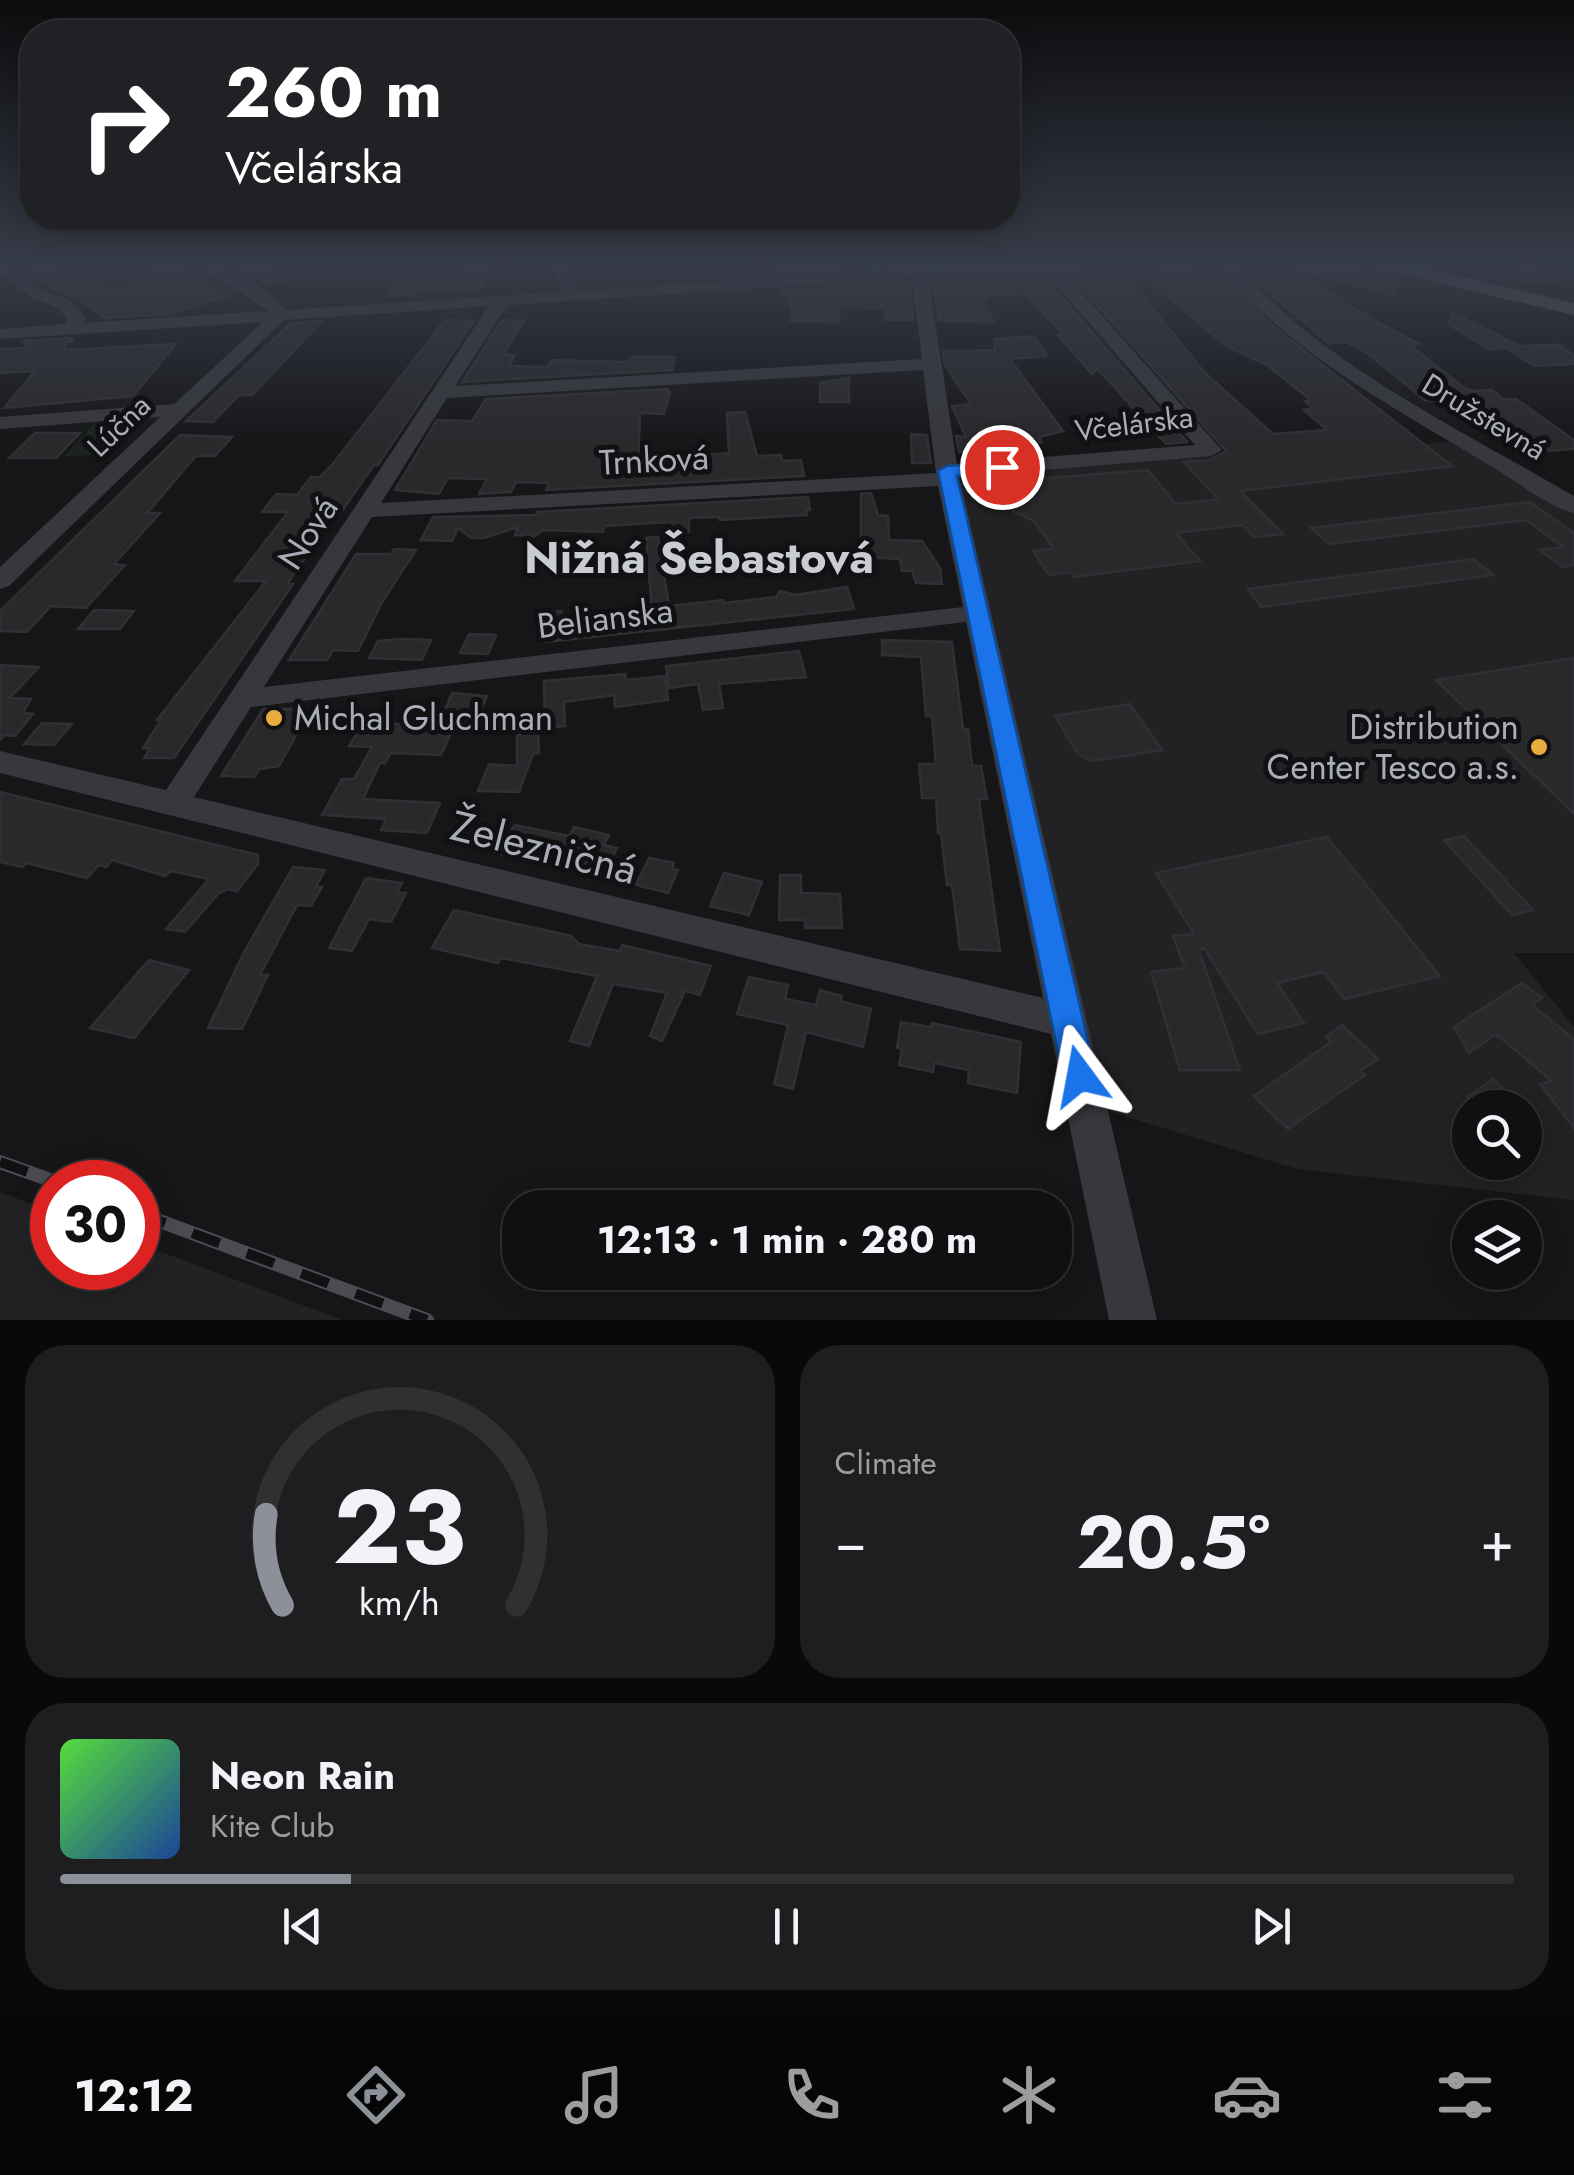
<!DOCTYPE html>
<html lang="en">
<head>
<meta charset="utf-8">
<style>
	:root { --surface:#101012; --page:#1e1e20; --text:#f1f3f6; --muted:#9c9d9f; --line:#303032; --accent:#8c9099 }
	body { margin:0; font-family:Jost,sans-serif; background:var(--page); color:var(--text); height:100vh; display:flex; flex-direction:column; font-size:38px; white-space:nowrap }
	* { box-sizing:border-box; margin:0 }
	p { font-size:32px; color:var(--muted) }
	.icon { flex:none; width:55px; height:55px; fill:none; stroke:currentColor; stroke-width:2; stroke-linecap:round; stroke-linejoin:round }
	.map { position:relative; height:1320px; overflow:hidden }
	.details { display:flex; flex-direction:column; gap:25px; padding:25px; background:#09090a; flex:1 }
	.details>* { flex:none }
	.hud { position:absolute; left:20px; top:20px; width:1000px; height:210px; border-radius:40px; box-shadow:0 5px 25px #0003,0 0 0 2px var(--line); background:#202124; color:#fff; overflow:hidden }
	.fabs { position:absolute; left:1452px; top:1090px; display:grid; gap:20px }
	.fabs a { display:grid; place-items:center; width:90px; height:90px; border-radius:50%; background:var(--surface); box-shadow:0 5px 25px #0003,0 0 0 2px var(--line); font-size:50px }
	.speed { position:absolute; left:30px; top:1160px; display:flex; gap:20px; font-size:50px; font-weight:700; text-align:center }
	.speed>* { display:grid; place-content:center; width:130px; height:130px; border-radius:50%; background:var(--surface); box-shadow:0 5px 25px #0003,0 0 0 2px var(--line); line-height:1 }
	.speed .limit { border:15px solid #d22; background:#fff; color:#111 }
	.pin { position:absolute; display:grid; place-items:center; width:85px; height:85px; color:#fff; margin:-42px; border:5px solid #fff; border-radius:50%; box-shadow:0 2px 10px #0007 }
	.me { position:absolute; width:110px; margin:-55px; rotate:347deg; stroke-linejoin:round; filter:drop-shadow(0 0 8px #0008) }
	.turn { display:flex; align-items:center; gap:35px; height:210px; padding:0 40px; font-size:45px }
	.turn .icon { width:130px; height:130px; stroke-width:2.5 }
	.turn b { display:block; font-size:70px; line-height:85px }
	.big { font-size:75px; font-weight:700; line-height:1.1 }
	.details .card { flex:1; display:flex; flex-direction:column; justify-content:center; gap:15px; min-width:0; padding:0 35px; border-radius:40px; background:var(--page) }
	.details .dial { align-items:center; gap:0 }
	.dial svg { height:260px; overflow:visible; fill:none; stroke:var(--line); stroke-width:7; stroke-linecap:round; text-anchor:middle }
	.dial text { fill:var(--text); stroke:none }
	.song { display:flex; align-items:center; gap:30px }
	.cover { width:120px; height:120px; border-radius:15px; background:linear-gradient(135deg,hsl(110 70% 55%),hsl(220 70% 35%)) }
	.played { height:10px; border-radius:5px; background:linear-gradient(90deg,var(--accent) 20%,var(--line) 20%) }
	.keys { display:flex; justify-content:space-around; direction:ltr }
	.heat { display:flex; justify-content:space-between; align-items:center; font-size:55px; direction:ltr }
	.details .tiles { flex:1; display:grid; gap:25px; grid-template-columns:1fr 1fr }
	.card:last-child { grid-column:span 2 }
	.trip { position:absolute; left:502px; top:1190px; width:570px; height:100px; border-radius:40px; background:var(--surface); box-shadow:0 5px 25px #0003,0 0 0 2px var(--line); font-weight:700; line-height:100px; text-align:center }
	.tabs { display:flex; height:160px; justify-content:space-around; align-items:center; background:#060607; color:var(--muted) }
	.tabs .icon { width:70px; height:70px }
	.tabs .current { color:var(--accent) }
	.tabs b { font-size:45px; color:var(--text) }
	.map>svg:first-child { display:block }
	.built { fill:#222225; fill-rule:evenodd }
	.green { fill:#1c231d }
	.building { fill:#29292c; stroke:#303034; stroke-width:2.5 }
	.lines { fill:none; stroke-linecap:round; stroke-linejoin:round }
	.minor { fill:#37383d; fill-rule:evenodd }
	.major { fill:#53555c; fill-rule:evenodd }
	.rail-casing { stroke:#4a4c52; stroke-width:14 }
	.rail { stroke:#111113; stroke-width:10; stroke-dasharray:29; stroke-linecap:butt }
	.route { fill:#1a73e8; stroke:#114b97; stroke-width:2.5 }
	.poi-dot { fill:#e8ad3e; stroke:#111113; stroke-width:4 }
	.labels { text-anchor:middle; stroke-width:10; stroke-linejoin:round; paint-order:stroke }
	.far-street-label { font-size:30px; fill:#a9adb7; stroke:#111113 }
	.street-label { font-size:35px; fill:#a9adb7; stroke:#111113 }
	.poi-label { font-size:35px; fill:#a9adb7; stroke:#111113; text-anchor:start }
	.near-street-label { font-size:42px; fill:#a9adb7; stroke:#111113 }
	.district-label { font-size:45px; font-weight:bold; fill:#caccd3; stroke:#111113 }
</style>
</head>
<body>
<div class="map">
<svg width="1574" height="1320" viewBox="0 0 1574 1320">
	<rect width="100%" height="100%" fill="#161618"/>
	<!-- built -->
	<g class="built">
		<path d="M1466,441L1574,506V953H1514L1574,1027V1200L1297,1169L1088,1105L943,474L1206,452L1244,454ZM1470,1108H1525V1162H1470Z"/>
		<path d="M0,1192L52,1212V1268H138V1243L342,1320H0Z"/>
	</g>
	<!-- green -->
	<path class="green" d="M96,422H139L108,455L64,456Z"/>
	<!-- building -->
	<g class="building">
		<path d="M22,263H48L68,277L74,276L86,284L95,281L108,291L161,276L141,263H173L227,296L168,314L105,318L74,296L58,292Z"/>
		<path d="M226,263H261L293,279L270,285Z"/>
		<path d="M466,263H487L483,287L386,296L405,273L464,270Z"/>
		<path d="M769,263H947L774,274Z"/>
		<path d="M1077,263H1084V283L1130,280L1204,372L1273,434L1327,430L1304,410L1313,409L1305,401H1312L1267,365L1226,346L1146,278L1171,276L1153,263H1184L1219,284L1230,283L1274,327L1452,466L1240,491L1283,534L1254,537L1242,525L1176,533L1200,561L1074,577L1070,572L1049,575L1033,551L1053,548L1034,521L1013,511L996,482L1148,470L1176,504L1218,499L1184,462L1211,460L1226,451L1066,270Z"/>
		<path d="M1297,263H1341L1398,282L1394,295L1296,268Z"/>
		<path d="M1536,266L1562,281L1524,283L1505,270Z"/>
		<path d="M1299,272L1370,318L1419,344L1410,345L1463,387L1472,391L1492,390L1503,399H1516L1574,440V449L1517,453L1454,403L1425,400L1367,353L1346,342L1329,344L1254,279Z"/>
		<path d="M1041,273L1187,442L1166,444L1098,369L1092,374L1058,335L1063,334L1024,293L984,295L988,299L982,300L993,322L939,321L932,280Z"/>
		<path d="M909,282L913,320H886V308L840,307L839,322L791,321L792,309L782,290Z"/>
		<path d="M1454,313L1519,346L1559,345L1574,355V364L1534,366L1507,348L1488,349L1448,324Z"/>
		<path d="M445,320L474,321L378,465H374L339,515H335L287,584H293L174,758H144L150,748H143L161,720H157L266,581H235L288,512H262L276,494L297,495L311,477H320L332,465Z"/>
		<path d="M502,320L524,321L504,354L515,355L509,366L548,367L551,360L626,362L632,357H675L672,370L462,382Z"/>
		<path d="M322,321L252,395H239L213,422L186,421L291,323Z"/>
		<path d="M1034,336L1047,356L1010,359L1063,431L1039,437L1042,442L1024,443L1012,426L982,428L983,437L999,438L998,453H986V458L978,459L975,452H959L956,436L966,437L952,406L971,404L945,365L943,351L995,350V339Z"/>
		<path d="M70,338L73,341L65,343L66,350L176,344L133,396L4,408L35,371L0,373V349L30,348L22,341Z"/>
		<path d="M849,378V402H820V383Z"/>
		<path d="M667,389L670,392L664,414L640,413L638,467L672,466L673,458L729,453L727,413L745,412L757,456L781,455L782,461L801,460L804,476L546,490L549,483L516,482L511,492L479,494L487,479L448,478L439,494L395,490L437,420L472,421L486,399Z"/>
		<path d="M35,433H80L56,458H9Z"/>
		<path d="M911,434L927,435L931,463H912Z"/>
		<path d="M180,435L232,437L215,456H196L147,513H160L114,564L125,565L86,608L51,606L27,632L0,631V611Z"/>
		<path d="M871,493L878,515L888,516L889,540L922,541L940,568L942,584L916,583L912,571H902L900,559L861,557V494Z"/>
		<path d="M808,497L810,510H806L807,515L720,520V517L689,518V532L671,533V522L605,526L603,532L543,530L535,536L515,535L518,527L484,538H471L458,528L452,541L421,540L433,517L536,515L537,512Z"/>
		<path d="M1530,502L1574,533V565L1563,567L1540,550L1563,547L1526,520L1329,544L1311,528Z"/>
		<path d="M658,537L669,606L723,600L724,603L776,597L780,591L795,595L847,587L854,609L544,642V613L562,611V619L652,610L646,538Z"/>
		<path d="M394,549L416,550L381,604L358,651L333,650L327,660H289L356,554H391Z"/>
		<path d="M1473,559L1493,575L1261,607L1248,589Z"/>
		<path d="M94,610L134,611L120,629H78Z"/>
		<path d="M469,634L496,635L488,654L460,653Z"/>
		<path d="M403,639L431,640L422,660L369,658L378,641Z"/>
		<path d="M882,640L952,642L963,729H968L972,766H981L987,799H979L1000,951L960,949L952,885H947L941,833H938L936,798H922L919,764H936L932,716H926L921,657L882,655Z"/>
		<path d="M799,651L806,677L719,684L723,708L703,710L698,684L669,688L666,666Z"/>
		<path d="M1574,658V814L1436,680Z"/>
		<path d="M0,665L39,667L10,698L31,699L23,713L33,714L15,736L4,735L0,740Z"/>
		<path d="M625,674L626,680L665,676L668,700L615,707L614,695L564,702L565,726L545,728L544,681Z"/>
		<path d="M452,693L487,696L474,727L438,726Z"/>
		<path d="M1130,704L1162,750L1092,761L1078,754L1055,716Z"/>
		<path d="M263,709H297L292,717H299L294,725H302L279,766L260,769L254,777L221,776Z"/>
		<path d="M364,722L454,727L441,755L391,753L385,763H380L363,799L440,803L427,833L381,830L386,819L322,815L342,779H354L372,747L349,746Z"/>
		<path d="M42,723L72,724L54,745L24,744Z"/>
		<path d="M538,732L539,753L533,754L519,792L478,791L489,764L517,766V735Z"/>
		<path d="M0,792L258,855V864L237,891L228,889L219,893L185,932L166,929L209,879L171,871L165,876L112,860L106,867L99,865L87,878L27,863L22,867L0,862Z"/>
		<path d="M515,825L569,836L574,827L609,835L604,845L617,848L602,878L569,870L577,856L542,849L534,862L497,853Z"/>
		<path d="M1464,836L1533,910L1512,915L1444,840Z"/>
		<path d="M1327,837L1440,976L1344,999L1324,972L1277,983L1304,1023L1258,1034L1204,948L1199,951L1240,1070H1180L1151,972L1185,968L1173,936L1194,934L1156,873Z"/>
		<path d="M649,858L674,863L672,869L678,870L668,893L636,885Z"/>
		<path d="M293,867L325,870L316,887H322L311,906L297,905L260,975H268L242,1029L208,1028L243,954Z"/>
		<path d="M724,873L762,882L749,915L710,906Z"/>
		<path d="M780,875H801V893L840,894L842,928H805V920H779Z"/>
		<path d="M366,878L402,883L397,892L406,893L391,922L369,919L352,951L329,948Z"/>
		<path d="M454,910L571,936L579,944L620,951L622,945L711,966L700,995L685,991L662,1041L650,1036L667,993L613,984L589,1046L570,1041L597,976L501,958L498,963L432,948Z"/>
		<path d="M149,960L189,970L134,1038L90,1028Z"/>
		<path d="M749,977L788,985L785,999L816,1005L820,990L842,996L840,1001L871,1009L863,1047L806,1032L793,1089L774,1084L788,1025L737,1014Z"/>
		<path d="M1522,983L1542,998L1532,1005L1574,1039V1128L1540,1084L1552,1081L1496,1034L1469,1053L1454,1027Z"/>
		<path d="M901,1022L931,1027L932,1023L1021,1042L1017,1093L968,1083L969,1070L934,1063L933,1072L899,1065L902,1049L897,1048Z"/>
		<path d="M1342,1025L1378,1059L1360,1071L1365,1075L1288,1129L1254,1096L1331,1042L1326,1037Z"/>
		<path d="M1493,1079L1514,1098L1501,1108H1478L1467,1097Z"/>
	</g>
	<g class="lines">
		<!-- minor -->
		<g class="minor">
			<path d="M0,263L43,291L70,300L86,318L83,323L269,311L196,263C225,263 268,286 285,310L562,292L554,263H570L578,291L999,263H1073L1059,268L1222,450L1211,456L959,477L1157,1320H1109L1051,1034L0,773V751L166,790L489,306L284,320L9,586L0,589V567L160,417L0,429V417L174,404L263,322L0,339V329L65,324L68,319L58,308L31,297L0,274ZM1043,269L1195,445L957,464L928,277ZM912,278L922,359L455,386L507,305ZM923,370L936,473L381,503L447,398ZM938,486L963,607L264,687L372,517ZM966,622L1043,998L194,797L251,707Z"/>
			<path d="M371,263H414L406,268L378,269Z"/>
			<path d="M1218,263H1234C1317,361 1463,431 1574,496V513C1546,506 1518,482 1494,468C1401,411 1284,351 1218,263Z"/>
		</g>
		<!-- major -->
		<path class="major" d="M1368,263H1402L1574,303V315L1371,267Z"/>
		<defs>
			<g id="rail">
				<path d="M0,1162L56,1182"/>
				<path d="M138,1213L427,1320"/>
			</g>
		</defs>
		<!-- rail casing -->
		<use href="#rail" class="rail-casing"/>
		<!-- rail -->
		<use href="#rail" class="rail"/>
	</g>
	<!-- sky -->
	<linearGradient id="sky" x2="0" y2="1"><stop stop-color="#0c0c0d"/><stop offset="0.59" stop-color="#363c48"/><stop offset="1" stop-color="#363c48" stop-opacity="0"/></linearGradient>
	<rect width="1574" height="447" fill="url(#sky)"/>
	<!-- route -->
	<path class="route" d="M1002,461L1008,463V471L957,476L1096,1076L1091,1087L1080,1091L1068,1087L1063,1076L938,471L947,466Z"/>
	<!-- markers -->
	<g class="poi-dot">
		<circle cx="274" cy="718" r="10"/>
		<circle cx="1539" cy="747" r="10"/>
	</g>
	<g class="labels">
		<!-- far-street labels -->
		<g class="far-street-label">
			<text transform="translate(1484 417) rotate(31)" y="10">Družstevná</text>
			<text transform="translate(1134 424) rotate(-7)" y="10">Včelárska</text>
			<text transform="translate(119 426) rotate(-44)" y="10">Lúčna</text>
		</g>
		<!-- street labels -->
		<g class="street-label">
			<text transform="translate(654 460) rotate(-3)" y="12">Trnková</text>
			<text transform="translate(308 533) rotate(-57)" y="12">Nová</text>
			<text transform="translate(605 618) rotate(-7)" y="12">Belianska</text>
		</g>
		<!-- poi labels -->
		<g class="poi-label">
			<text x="294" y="730">Michal Gluchman</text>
			<text x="1519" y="739" text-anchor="end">Distribution<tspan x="1519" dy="40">Center Tesco a.s.</tspan></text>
		</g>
		<!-- near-street labels -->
		<g class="near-street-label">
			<text transform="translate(544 847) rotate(14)" y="15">Železničná</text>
		</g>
		<!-- district labels -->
		<g class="district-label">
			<text x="699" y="573">Nižná Šebastová</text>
		</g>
	</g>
</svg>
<div class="fabs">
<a><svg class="icon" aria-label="search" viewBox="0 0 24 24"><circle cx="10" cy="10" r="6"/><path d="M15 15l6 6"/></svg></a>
<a><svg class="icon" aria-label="layers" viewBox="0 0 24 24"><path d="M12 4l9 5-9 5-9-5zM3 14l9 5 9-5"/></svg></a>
</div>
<div class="speed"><div class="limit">30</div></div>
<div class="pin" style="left:1002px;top:467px;background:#d93025"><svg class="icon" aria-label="arrive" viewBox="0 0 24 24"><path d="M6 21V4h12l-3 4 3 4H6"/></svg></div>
<svg class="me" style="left:1080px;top:1076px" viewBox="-20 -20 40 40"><path d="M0-17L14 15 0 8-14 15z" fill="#1a73e8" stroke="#fff" stroke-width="4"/></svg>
<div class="trip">12:13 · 1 min · 280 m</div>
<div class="hud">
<div class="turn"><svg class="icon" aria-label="right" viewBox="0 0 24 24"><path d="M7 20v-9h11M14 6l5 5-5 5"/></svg><div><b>260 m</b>Včelárska</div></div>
</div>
</div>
<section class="details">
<div class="tiles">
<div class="card dial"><svg viewBox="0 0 100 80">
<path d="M14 69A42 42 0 1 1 86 69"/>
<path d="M14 69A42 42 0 0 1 9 41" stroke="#8c9099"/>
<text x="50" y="56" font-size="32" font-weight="700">23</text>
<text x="50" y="72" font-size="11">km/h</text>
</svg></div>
<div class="card"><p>Climate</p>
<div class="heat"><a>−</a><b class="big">20.5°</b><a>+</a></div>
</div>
<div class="card">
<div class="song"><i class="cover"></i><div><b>Neon Rain</b><p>Kite Club</p></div></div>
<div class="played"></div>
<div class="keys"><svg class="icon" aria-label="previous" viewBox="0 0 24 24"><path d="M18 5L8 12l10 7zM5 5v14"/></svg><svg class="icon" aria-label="pause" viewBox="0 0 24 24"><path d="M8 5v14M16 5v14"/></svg><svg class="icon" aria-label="next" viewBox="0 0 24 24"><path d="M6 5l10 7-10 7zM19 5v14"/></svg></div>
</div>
</div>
</section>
<nav class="tabs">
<b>12:12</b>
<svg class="icon current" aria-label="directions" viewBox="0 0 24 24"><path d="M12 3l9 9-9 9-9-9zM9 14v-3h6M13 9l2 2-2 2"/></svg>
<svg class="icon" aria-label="music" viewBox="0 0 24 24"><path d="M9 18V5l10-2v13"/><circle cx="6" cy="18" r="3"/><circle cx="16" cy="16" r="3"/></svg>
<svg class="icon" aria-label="phone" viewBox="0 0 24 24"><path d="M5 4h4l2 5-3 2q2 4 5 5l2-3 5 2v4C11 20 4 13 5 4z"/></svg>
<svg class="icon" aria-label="climate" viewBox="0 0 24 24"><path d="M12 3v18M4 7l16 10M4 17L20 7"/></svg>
<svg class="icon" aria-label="car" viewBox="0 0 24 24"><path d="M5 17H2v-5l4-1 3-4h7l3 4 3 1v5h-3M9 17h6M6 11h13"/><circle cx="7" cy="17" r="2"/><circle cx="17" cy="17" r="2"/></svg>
<svg class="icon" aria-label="filters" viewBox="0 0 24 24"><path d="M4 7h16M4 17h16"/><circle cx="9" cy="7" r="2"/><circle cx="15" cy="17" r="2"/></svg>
</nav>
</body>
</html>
